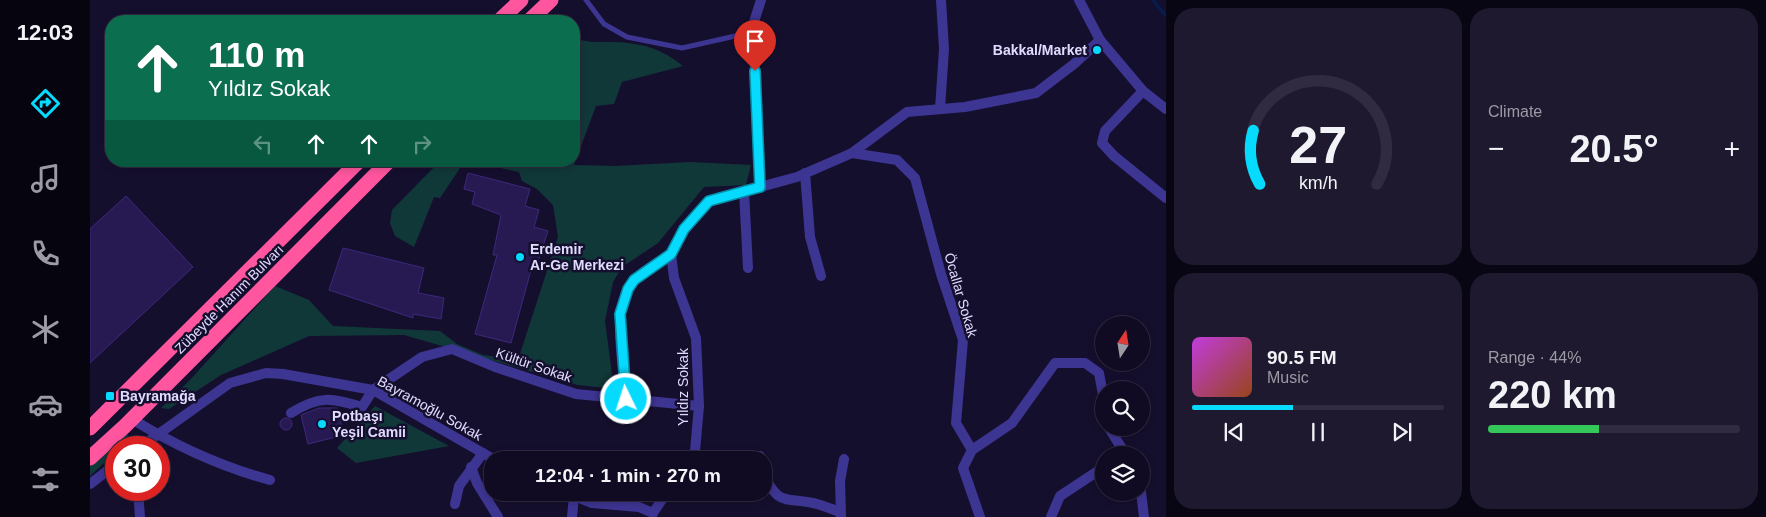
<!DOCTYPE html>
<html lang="en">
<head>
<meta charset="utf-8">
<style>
	:root { --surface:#100b22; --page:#1e192f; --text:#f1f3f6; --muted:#9c9ba5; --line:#302b40; --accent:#07daff }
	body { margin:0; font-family:Arial,sans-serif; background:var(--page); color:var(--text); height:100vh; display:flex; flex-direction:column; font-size:19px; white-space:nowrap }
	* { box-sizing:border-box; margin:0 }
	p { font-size:16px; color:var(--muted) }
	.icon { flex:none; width:28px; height:28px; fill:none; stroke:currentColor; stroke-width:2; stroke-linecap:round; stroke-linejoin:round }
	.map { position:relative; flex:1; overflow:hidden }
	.sheet { display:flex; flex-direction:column; gap:8px; padding:8px; background:#090613; width:600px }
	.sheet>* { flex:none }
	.hud { position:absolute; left:15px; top:15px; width:475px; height:152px; border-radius:20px; box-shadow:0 2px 8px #0003,0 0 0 1px var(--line); background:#0b6e4f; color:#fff; overflow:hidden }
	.needle { width:32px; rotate:12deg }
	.buttons { position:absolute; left:1005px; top:316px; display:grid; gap:10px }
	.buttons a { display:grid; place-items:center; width:55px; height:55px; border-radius:50%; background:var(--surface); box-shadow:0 2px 8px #0003,0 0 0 1px var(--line); font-size:25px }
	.speed { position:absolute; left:15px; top:436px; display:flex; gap:10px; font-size:25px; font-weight:700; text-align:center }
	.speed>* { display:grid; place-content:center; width:65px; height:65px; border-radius:50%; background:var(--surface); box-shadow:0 2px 8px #0003,0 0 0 1px var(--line); line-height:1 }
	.speed .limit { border:8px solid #d22; background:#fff; color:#111 }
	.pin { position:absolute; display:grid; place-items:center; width:42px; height:42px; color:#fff; margin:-51px -21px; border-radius:50% 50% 50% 0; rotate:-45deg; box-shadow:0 0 5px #0007 }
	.pin .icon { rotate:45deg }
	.me { position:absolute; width:55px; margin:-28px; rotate:356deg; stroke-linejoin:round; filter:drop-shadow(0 0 4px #0008) }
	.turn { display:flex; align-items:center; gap:18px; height:105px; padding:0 20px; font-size:22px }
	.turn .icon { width:65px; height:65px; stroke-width:2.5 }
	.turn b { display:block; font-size:35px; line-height:42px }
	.lanes { display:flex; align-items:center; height:48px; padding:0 20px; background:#0003; justify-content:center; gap:25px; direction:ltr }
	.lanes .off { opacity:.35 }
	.big { font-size:38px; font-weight:700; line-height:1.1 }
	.sheet .card { flex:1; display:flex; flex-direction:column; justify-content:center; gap:8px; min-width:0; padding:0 18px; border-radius:20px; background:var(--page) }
	.sheet .dial { align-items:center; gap:0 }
	.dial svg { height:130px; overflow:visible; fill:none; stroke:var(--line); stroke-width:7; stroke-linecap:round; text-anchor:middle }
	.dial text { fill:var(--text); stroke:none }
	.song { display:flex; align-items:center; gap:15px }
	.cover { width:60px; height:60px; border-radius:8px; background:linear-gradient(135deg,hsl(290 70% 55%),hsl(20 70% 35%)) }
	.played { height:5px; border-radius:2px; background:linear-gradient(90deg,var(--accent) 40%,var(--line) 40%) }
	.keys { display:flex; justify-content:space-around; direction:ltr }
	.heat { display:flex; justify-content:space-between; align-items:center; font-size:28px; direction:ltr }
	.charge { height:8px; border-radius:4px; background:linear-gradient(90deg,#34c759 44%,var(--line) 0) }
	.sheet .tiles { flex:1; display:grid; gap:8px; grid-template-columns:repeat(2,1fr) }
	.trip { position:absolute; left:394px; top:451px; width:288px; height:50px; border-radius:20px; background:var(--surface); box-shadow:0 2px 8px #0003,0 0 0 1px var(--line); font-weight:700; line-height:50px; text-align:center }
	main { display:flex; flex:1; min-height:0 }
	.dock { display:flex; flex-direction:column; width:90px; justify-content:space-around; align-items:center; background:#06040e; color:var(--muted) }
	.dock .icon { width:35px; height:35px }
	.dock .active { color:var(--accent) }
	.dock b { font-size:22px; color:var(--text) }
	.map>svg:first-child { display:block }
	.green { fill:#113839 }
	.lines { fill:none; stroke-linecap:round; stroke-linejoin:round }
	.stream { stroke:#051d51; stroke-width:3 }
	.building { fill:#271951; stroke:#3e287f }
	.lane { stroke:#3d3592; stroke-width:5 }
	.street { stroke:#3d3592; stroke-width:10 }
	.highway { stroke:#ff569f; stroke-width:15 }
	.route-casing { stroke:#058ea6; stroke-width:12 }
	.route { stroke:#07daff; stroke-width:9 }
	.poi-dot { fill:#07daff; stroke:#150f2e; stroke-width:2 }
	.labels { text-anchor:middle; stroke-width:5; stroke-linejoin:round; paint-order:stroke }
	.poi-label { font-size:14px; font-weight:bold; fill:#e1dbff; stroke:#150f2e; text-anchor:start }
	.street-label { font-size:14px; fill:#e1dbff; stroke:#150f2e }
</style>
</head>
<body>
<main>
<nav class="dock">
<b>12:03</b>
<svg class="icon active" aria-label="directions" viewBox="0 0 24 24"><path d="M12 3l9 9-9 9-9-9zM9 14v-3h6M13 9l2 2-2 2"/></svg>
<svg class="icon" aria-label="music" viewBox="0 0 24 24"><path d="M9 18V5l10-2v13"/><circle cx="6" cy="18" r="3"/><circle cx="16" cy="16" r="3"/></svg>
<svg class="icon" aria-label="phone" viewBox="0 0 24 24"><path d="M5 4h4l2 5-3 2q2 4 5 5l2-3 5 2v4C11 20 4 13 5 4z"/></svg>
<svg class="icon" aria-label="climate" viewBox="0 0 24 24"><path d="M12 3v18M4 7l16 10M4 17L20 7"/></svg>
<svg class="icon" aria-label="car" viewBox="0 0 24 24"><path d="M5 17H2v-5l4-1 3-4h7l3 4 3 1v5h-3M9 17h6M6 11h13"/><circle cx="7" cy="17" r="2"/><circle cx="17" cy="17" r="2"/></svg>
<svg class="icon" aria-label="filters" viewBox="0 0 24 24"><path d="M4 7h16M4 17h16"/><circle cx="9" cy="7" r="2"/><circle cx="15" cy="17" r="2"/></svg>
</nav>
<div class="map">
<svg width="1076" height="517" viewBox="0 0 1076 517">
	<rect width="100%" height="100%" fill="#150f2e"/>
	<!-- green -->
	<g class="green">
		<path d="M484,38C498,43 509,42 523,42C551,43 571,48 593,66L532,82L524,104L506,106L484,165L525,166L600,162L661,165L656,185L614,187L568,243L532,267L523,282L515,321L524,389L488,385L314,335L219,336L131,375L79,409L71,408L100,380L185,286L219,300L243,326L350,331L367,344L393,355L428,360L468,237L463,205L447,189L432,181L429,172L382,162L370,168L350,198L344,197L324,247L305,236L300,223L302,210L350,161H484Z"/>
		<path d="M285,406L359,446L266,463L247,448Z"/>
		<path d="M36,432L40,439L31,447L26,448V452L0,476V465Z"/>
	</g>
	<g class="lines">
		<!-- stream -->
		<path class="stream" d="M1063,0L1076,16"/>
	</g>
	<!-- building -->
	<g class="building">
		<path d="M378,173L440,189L435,206L449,210L444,227L458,231L447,264L443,263L421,343L385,334L407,255H403L411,215L382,204L385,192L374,189Z"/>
		<path d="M36,196L103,267L0,363V229Z"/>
		<path d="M253,248L334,268L328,293L354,298L351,319L323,314V318L239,290Z"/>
		<path d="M229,408H247L254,435L218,444L211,415Z"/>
		<circle cx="196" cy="424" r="6"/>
	</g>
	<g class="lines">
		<!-- lane -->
		<path class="lane" d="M496,0L514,24L537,37L592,48L663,32"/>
		<!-- street -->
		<g class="street">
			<path d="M989,0L1010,40"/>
			<path d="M1053,91L1015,131L1012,143L1024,156L1076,198"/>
			<path d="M850,109L854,49L851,0"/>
			<path d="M762,153L817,112L875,107L946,93L984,64L1010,40L1053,91L1076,109"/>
			<path d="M715,173L720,237L731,276"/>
			<path d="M670,187L663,25L671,0"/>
			<path d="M654,191L658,268"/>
			<path d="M536,399C534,368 522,314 539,288C547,273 567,263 581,254"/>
			<path d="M201,413C230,395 241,398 272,407L283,390L332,357L362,349L405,367L486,394L609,406"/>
			<path d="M42,419C84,445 132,467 180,480"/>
			<path d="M1019,428L1036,455"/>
			<path d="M49,448L140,383L176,373L193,374L283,390L405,460"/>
			<path d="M882,450L922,423L965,363H995L1009,373L1014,400"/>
			<path d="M882,450L873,468L890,517"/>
			<path d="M670,456V460"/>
			<path d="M599,460L605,451L609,406L606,338L584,278L581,254L594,229L619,201L707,177L762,153L807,160L825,178L851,274L873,340L866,423L882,450"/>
			<path d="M381,467L387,483L408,517"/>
			<path d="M672,473C690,506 692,497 723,503C732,505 741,509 750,512"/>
			<path d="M0,484L26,464"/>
			<path d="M48,490L50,517"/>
			<path d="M475,492L502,503L549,507L563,513"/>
			<path d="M1051,492L1054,517"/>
			<path d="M365,504L369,486L393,453"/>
			<path d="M563,513L577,492"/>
			<path d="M751,516L750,481L754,459"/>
			<path d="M482,517L484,496"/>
			<path d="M961,517L970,496L1014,467"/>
		</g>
		<!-- highway -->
		<g class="highway">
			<path d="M409,21L431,0"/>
			<path d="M439,21L461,0"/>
			<path d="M0,428L269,161"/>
			<path d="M0,458L35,426L299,161"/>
		</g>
	</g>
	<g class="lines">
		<defs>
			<path id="route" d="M536,399L530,314L538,289L544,280L581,254L594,229L619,201L670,187L665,71"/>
		</defs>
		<!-- route casing -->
		<use href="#route" class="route-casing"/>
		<!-- route -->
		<use href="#route" class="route"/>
	</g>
	<!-- markers -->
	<g class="poi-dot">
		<circle cx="1007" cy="50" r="5"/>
		<circle cx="430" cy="257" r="5"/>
		<rect x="15" y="391" width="10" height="10" rx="2.5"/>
		<circle cx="232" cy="424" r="5"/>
	</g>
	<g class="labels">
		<!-- poi labels -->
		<g class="poi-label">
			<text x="997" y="55" text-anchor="end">Bakkal/Market</text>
			<text x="440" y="254">Erdemir<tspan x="440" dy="16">Ar-Ge Merkezi</tspan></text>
			<text x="30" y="401">Bayramağa</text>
			<text x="242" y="421">Potbaşı<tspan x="242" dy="16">Yeşil Camii</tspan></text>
		</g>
		<!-- street labels -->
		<g class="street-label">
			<text transform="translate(871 295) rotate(74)" y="5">Öcallar Sokak</text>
			<text transform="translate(139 299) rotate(-45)" y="5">Zübeyde Hanım Bulvarı</text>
			<text transform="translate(444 365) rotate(19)" y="5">Kültür Sokak</text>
			<text transform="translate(593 387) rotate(-90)" y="5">Yıldız Sokak</text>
			<text transform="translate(340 408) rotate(29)" y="5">Bayramoğlu Sokak</text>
		</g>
	</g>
</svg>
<div class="buttons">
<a><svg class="needle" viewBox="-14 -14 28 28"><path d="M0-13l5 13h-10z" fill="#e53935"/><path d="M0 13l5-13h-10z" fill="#9c9ba5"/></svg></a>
<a><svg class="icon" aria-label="search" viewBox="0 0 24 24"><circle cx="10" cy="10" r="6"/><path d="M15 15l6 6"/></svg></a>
<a><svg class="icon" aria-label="layers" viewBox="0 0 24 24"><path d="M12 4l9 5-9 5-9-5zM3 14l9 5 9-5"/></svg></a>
</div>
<div class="speed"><div class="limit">30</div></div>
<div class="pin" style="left:665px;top:71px;background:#d93025"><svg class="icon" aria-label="arrive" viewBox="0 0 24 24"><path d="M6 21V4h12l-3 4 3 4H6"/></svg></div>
<svg class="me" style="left:536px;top:399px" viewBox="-20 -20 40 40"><circle r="17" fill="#07daff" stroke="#fff" stroke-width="3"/><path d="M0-11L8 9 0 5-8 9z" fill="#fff"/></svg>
<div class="trip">12:04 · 1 min · 270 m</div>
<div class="hud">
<div class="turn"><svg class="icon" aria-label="ahead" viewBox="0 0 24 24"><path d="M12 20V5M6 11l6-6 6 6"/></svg><div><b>110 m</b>Yıldız Sokak</div></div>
<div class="lanes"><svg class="icon off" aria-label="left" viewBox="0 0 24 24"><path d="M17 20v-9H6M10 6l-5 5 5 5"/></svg><svg class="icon" aria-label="ahead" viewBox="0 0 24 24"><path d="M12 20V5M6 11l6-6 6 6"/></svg><svg class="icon" aria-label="ahead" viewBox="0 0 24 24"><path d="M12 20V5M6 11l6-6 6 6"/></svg><svg class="icon off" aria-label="right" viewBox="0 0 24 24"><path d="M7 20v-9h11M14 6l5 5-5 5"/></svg></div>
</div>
</div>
<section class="sheet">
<div class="tiles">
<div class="card dial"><svg viewBox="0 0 100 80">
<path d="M14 69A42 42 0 1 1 86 69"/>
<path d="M14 69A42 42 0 0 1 10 36" stroke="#07daff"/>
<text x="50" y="56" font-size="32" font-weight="700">27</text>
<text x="50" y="72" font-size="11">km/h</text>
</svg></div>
<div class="card"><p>Climate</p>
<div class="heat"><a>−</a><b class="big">20.5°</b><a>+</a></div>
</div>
<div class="card">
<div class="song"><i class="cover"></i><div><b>90.5 FM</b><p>Music</p></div></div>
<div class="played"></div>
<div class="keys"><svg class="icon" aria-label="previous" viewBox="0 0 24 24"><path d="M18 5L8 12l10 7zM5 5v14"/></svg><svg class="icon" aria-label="pause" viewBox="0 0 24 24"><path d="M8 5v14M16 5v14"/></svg><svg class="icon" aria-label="next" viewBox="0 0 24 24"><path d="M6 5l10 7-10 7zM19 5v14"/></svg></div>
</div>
<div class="card"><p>Range · 44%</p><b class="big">220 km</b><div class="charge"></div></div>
</div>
</section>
</main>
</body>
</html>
